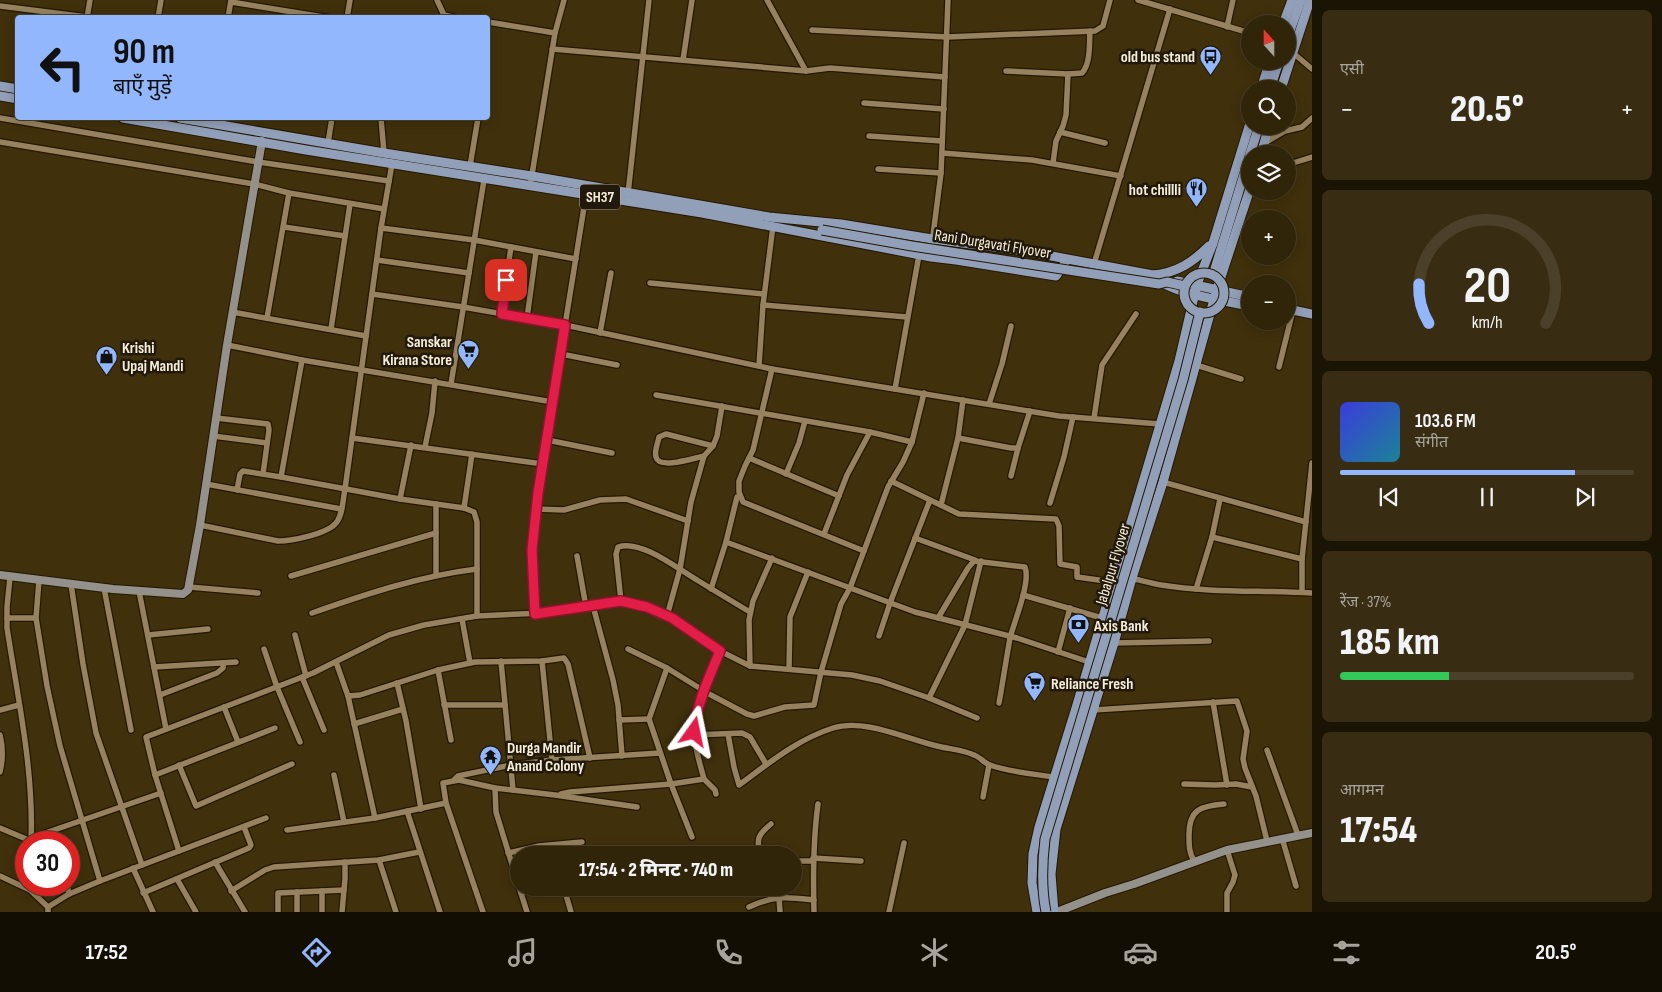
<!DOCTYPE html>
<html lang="hi">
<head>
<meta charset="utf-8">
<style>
	:root { --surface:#302409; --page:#382c12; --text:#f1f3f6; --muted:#a8a49c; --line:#4b412a; --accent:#93b7fd }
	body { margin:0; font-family:"Sofia Sans Condensed","Noto Sans Devanagari",sans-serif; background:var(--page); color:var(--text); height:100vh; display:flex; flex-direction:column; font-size:19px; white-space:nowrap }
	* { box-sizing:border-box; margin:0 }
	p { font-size:16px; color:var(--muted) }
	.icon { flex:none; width:28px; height:28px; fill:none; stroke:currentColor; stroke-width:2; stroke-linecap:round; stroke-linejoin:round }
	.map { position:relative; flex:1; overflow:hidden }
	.panel { display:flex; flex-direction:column; gap:10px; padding:10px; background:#1a1405; width:350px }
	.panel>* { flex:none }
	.top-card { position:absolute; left:15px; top:15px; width:475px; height:105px; border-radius:5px; box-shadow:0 2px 12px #0003,0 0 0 1px var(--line); background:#93b7fd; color:#111; overflow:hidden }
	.needle { width:32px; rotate:339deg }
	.buttons { position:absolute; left:1241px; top:15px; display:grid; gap:10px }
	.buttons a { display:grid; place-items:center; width:55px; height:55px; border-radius:50%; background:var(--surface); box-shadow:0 2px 12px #0003,0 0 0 1px var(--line); font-size:25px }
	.speed { position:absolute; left:15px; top:831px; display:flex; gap:10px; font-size:25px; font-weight:700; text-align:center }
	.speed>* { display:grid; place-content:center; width:65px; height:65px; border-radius:50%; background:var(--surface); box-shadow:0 2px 12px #0003,0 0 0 1px var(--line); line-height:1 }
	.speed .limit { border:8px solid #d22; background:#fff; color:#111 }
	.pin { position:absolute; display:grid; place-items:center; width:42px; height:42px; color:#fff; margin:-21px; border-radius:10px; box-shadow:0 2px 8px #0006 }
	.me { position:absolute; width:55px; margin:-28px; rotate:12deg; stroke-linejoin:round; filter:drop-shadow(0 0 4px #0008) }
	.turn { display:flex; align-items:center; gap:18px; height:105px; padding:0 15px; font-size:22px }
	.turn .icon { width:65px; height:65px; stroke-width:2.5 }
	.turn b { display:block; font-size:35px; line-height:42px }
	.big { font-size:38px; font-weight:800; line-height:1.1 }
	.panel .tile { flex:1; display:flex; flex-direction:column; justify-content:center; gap:8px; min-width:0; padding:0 18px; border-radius:8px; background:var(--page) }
	.panel .dial { align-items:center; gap:0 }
	.dial svg { height:130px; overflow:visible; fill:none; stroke:var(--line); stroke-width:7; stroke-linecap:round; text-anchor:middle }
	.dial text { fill:var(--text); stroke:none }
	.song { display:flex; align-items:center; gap:15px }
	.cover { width:60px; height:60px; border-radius:8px; background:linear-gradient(135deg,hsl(240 70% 55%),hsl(190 70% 35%)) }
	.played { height:5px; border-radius:2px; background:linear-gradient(90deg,var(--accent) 80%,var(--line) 80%) }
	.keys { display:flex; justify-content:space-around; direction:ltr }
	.heat { display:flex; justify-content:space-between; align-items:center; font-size:28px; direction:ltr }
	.charge { height:8px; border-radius:4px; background:linear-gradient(90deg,#34c759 37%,var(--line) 0) }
	.trip { position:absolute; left:510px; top:846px; width:292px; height:50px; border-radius:25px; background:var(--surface); box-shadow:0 2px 12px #0003,0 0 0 1px var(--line); font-weight:800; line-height:50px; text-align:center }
	.menu { display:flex; height:80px; justify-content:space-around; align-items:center; background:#130e04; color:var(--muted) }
	.menu .icon { width:35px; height:35px }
	.menu .selected { color:var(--accent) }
	.menu b { font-size:22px; color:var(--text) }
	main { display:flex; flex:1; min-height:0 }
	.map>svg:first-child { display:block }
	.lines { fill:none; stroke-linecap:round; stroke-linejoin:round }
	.street-casing { stroke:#241800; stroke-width:8 }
	.secondary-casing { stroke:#241800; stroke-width:10 }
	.primary-casing { stroke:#241800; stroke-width:11 }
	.street { stroke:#96825e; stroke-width:5.5 }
	.secondary { stroke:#94908b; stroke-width:8 }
	.primary { stroke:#929fb8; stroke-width:9 }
	.primary-bridge-casing { stroke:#241800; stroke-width:11; stroke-linecap:butt }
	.primary-bridge { stroke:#929fb8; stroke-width:9 }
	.route-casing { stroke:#92132f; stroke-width:12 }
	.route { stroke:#e11d48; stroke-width:9 }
	.labels { text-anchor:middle; stroke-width:5; stroke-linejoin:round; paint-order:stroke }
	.shield { fill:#21190b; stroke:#b7ad9b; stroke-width:1 }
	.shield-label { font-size:15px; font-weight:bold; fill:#f7ecd9 }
	.poi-label { font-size:16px; font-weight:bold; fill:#f7ecd9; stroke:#21190b; text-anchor:start }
	.street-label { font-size:16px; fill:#f7ecd9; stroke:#21190b }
</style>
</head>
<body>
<main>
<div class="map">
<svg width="1312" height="912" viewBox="0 0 1312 912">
	<rect width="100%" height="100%" fill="#40300c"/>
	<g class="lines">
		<defs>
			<g id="street">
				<path d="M437,0L444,15L457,18"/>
				<path d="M767,0L806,71"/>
				<path d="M1138,0L1250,33"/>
				<path d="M231,2L330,18"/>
				<path d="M0,6L87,17"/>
				<path d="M87,18L90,0"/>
				<path d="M158,18L161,0"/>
				<path d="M228,18L231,0"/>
				<path d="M347,18L350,0"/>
				<path d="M488,22L555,33L530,187"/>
				<path d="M1227,27L1233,0"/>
				<path d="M812,30L947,37L1095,31L1103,26L1110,0"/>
				<path d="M555,33L564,0"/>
				<path d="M552,49L806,71L830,68L945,77"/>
				<path d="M1292,52L1312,69"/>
				<path d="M683,60L692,0"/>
				<path d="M1006,71L1068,74L1082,73C1091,63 1089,44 1090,31"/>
				<path d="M864,103L944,109"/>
				<path d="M0,118L258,162L389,181"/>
				<path d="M381,118L384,153"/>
				<path d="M1060,132L1105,143"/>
				<path d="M869,136L942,141"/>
				<path d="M0,142L254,184L289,193L384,209"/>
				<path d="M328,143L332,118"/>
				<path d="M1263,144L1285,131L1302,127L1312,118"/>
				<path d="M942,153L1032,160L1121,176"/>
				<path d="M1053,163L1056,141L1063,126L1066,115L1068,74"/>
				<path d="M1288,163H1293L1312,157"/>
				<path d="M470,166L478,118"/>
				<path d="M878,169L941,173"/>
				<path d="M628,194L649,0"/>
				<path d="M284,227L345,236"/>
				<path d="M381,228L474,240L576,259"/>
				<path d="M932,243L941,173L948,0"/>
				<path d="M377,260L469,273"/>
				<path d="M1094,264L1170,9"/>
				<path d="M650,283L764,294"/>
				<path d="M372,294L463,307L565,325L772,369L1059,416L1160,424"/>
				<path d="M763,305L907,317"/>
				<path d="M232,312L366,336"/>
				<path d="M501,314L511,247"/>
				<path d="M267,318L289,193"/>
				<path d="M527,318L536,252"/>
				<path d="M331,329L350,204"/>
				<path d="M600,333L611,273"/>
				<path d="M227,345L302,360L553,402"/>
				<path d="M561,354L617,365"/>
				<path d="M302,360L281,477L400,499L464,508L472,454"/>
				<path d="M1196,365L1241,379"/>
				<path d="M759,366L763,305L773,226"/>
				<path d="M1279,367L1293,310"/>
				<path d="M772,369L753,450L745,466L739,481V492L743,502L864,551"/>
				<path d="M451,384L484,180"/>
				<path d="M895,389L919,255"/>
				<path d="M656,395L870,432L912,442"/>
				<path d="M989,404L1002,364L1011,326"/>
				<path d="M216,418L268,424L269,430L263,474"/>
				<path d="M1094,418L1102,365L1136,314"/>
				<path d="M213,436L267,443"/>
				<path d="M352,438L543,464"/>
				<path d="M958,438L1011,448H1018"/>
				<path d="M547,440L612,453"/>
				<path d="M425,447L432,413L435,381"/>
				<path d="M704,456C694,458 659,470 656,457C654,451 658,443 659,437L666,434L713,446"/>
				<path d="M749,458L839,496"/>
				<path d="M786,474L799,443L805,421"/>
				<path d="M1011,476L1018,448L1030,411"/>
				<path d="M891,481L959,514L1056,519L1059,526L1060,564L1077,567V577L1113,582"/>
				<path d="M1163,482L1306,522"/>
				<path d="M206,484L341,509"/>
				<path d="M237,490L240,474L243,471L281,477"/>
				<path d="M400,499L411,445"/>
				<path d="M1050,503L1064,457L1073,417"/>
				<path d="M941,505L958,438L963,400"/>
				<path d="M464,508L474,512L477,522V616"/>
				<path d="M536,509L564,510L600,500L626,499L688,521"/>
				<path d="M200,525L278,541C292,541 327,534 336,523C343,515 343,498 345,489L381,228L392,164"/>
				<path d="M824,534L847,475L870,432"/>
				<path d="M1212,537L1302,559"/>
				<path d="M915,538L975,560"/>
				<path d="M726,542L915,612L1017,638L1092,663"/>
				<path d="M577,556L586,607"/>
				<path d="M436,575V504"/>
				<path d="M291,576L436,533"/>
				<path d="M10,577L7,607V628C18,699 34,771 31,842"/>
				<path d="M1130,578C1140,580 1150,583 1161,585C1210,593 1262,590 1312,593"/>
				<path d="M39,580L36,618L47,686L60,746L100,881"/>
				<path d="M71,584L83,664L96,733L142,865"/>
				<path d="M189,587L258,593"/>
				<path d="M104,588L131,730"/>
				<path d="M711,589L726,542L737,497"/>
				<path d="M1196,589L1212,537L1220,499"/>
				<path d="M139,591L166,729"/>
				<path d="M1302,592V559L1312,463"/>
				<path d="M1023,595L1102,618"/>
				<path d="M621,601L616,554L618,547C641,539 678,569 697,580C715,591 733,602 750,612"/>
				<path d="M593,606L613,680L618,705L622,756"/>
				<path d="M312,613C366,594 420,576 477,569"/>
				<path d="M535,613L532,550L538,493L586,195"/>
				<path d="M667,616L680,569L691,502L704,456L713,446L717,436L722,406"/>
				<path d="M7,618H36"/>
				<path d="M938,618L968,568L974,561L1025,567C1031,582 1014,622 1010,638C1006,660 1003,681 999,703"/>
				<path d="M462,619L470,663"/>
				<path d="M148,635L208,629"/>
				<path d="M295,635L306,676"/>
				<path d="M879,636L890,603L930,500"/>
				<path d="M1114,643L1209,641"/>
				<path d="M264,649L277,687L300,742"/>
				<path d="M628,649L667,668L709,694L747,714L754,716L785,707L814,705L821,672L841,604L850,588L888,487L903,462L912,442L924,393"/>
				<path d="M1058,652L1070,608"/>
				<path d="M501,661L513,790"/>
				<path d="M542,661L552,760"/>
				<path d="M336,662L348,696L375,818"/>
				<path d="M750,666L749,620L753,601L772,558"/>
				<path d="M154,667L236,662"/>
				<path d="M667,668L649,719L671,784L692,837"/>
				<path d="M789,669L790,617L808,572"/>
				<path d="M438,670L451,740"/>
				<path d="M302,677L324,730"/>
				<path d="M397,683L406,721L421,809"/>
				<path d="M160,695L217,673L223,668V663"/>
				<path d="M348,696L360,695L438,670L475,662L542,661L564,658L568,664L590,758"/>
				<path d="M929,698L965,625L981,561"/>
				<path d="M1213,702L1227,785"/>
				<path d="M444,705H505"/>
				<path d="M224,707L238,742"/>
				<path d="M0,710L19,705"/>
				<path d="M1093,710L1237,701L1247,731L1243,759L1245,768L1256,796L1267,841"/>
				<path d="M619,720L649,719"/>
				<path d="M354,724L403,709"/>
				<path d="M728,734L734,767L739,785C769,763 798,739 833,728C865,718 906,739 937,746C949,749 964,750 974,755C980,757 984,763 990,765C1008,772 1035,774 1054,777"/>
				<path d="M0,735C3,747 3,759 0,772"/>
				<path d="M694,735L742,733L750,737L766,764"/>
				<path d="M1267,750L1298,835"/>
				<path d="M179,765L196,806L292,764"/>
				<path d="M155,775L275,728"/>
				<path d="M334,775L344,822"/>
				<path d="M704,779L715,790L716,794"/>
				<path d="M454,780L458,776L511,765L552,760L660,753"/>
				<path d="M1184,784L1215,785L1236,784L1252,787"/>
				<path d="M495,788L496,812L519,887"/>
				<path d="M561,794L570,792L671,784L704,779C700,764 695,749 694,733C692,710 712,672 720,651"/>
				<path d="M983,797L989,765"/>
				<path d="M407,811L440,912"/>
				<path d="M0,828L31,841"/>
				<path d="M287,830L375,818L446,803"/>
				<path d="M49,832L53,842"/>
				<path d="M31,838L161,793"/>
				<path d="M1282,838L1296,886"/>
				<path d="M179,851L155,775L146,737L313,673L389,635L424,625L477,616L543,613L621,601L647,607L672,618L720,651L750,666L852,675L880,681L929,698L977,718"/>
				<path d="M508,853L539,846L582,842"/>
				<path d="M761,855C755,839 759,834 771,824"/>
				<path d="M813,858L861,861"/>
				<path d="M379,860L396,912"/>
				<path d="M794,861H813"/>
				<path d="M1194,861C1189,853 1189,845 1189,835C1189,809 1201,806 1224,804"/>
				<path d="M215,862L245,912"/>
				<path d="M133,868L153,912"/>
				<path d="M0,876L30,890L48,907V912"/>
				<path d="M177,879L196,912"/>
				<path d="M67,885L69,894"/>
				<path d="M564,888L571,912"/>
				<path d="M768,888L773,898"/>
				<path d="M520,890L527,912"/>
				<path d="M231,891L265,870L274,867L379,860L419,852"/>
				<path d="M297,892V912"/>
				<path d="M143,893L249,848L251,845L244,827"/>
				<path d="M521,893L547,888"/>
				<path d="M779,897L780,912"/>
				<path d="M48,907L69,894L100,881L266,818"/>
				<path d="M749,907C775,895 786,897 814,900"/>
				<path d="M278,912V893L322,891"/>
				<path d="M322,912V891L344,890"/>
				<path d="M342,912L345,879V862"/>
				<path d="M483,912L446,803L443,783L459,780L495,788L555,795L637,807"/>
				<path d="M814,912C813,876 813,840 818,804"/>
				<path d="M889,912L904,843"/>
				<path d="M1227,912V893L1233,882L1235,875L1227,850"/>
			</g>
			<g id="secondary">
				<path d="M0,575L113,589L183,594L188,590L200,525L227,345L262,141"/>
				<path d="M1057,912L1105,893L1134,884L1227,850L1312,833"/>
			</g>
			<g id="primary">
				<path d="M1283,24L1292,0"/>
				<path d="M1288,36L1301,0"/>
				<path d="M0,86L18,89"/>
				<path d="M1261,89L1270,61"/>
				<path d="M1270,89L1279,61"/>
				<path d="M1281,89L1310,0"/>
				<path d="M0,96L18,99"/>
				<path d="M123,118L306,150L702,213L931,257L956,260L1056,276L1065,263"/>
				<path d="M180,118L384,153L532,176L769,217L841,224L932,239L1025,251L1153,275C1169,294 1226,301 1250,306"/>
				<path d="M1250,154L1259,126"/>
				<path d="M1261,154L1269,126"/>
				<path d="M1153,275C1177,273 1193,262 1209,246"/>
				<path d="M1213,275L1250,155"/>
				<path d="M1177,281L1250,297"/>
				<path d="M1288,309L1312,314"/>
				<path d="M1037,912L1032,883L1033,854L1039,827L1076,708L1179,361L1197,284L1213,243L1250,123"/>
				<path d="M1054,912L1051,874L1056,829L1114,643L1132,578L1163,482L1217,289L1250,189"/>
			</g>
		</defs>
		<!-- street casing -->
		<use href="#street" class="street-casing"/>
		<!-- secondary casing -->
		<use href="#secondary" class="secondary-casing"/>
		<!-- primary casing -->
		<use href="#primary" class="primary-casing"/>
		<!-- street -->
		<use href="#street" class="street"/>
		<!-- secondary -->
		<use href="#secondary" class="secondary"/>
		<!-- primary -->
		<use href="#primary" class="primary"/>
		<defs>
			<g id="primary-bridge">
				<path d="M822,230L912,246L1159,284L1167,282L1185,286"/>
				<circle cx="1204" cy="293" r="20"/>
				<path d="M1046,912C1041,887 1042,864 1045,839L1183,380L1200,312"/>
			</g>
		</defs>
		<!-- primary-bridge casing -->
		<use href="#primary-bridge" class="primary-bridge-casing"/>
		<!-- primary-bridge -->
		<use href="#primary-bridge" class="primary-bridge"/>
	</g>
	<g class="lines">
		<defs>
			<path id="route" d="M506,280L502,314L565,325L538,493L532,550L535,614L621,601L647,607L672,618L720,651C709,677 697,703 694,732"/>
		</defs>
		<!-- route casing -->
		<use href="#route" class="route-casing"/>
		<!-- route -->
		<use href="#route" class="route"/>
	</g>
	<!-- icons -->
	<defs>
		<symbol id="bus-pin" viewBox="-11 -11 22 30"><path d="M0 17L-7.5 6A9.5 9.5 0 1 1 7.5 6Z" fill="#93b7fd" stroke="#21190b"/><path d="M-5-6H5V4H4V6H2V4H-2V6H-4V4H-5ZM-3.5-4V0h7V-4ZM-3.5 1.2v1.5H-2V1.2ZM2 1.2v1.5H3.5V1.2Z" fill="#111"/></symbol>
		<symbol id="restaurant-pin" viewBox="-11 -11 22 30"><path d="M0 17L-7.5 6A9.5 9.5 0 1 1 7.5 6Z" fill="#93b7fd" stroke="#21190b"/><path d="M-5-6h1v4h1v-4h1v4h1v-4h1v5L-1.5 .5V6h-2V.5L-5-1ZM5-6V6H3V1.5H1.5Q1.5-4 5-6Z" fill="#111"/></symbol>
		<symbol id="supermarket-pin" viewBox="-11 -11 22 30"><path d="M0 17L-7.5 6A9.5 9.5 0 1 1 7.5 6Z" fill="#93b7fd" stroke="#21190b"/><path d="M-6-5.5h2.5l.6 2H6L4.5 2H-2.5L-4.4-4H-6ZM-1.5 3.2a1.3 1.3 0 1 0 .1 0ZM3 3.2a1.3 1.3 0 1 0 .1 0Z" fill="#111"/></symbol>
		<symbol id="shop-pin" viewBox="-11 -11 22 30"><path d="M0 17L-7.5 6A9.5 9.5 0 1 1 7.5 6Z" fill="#93b7fd" stroke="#21190b"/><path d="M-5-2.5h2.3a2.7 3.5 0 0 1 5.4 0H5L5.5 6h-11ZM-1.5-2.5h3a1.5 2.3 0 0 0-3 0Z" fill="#111"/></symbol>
		<symbol id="bank-pin" viewBox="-11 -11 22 30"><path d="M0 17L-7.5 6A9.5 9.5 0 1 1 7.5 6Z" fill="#93b7fd" stroke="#21190b"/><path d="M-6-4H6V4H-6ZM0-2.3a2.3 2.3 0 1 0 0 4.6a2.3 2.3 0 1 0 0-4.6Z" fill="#111"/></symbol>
		<symbol id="temple-pin" viewBox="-11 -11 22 30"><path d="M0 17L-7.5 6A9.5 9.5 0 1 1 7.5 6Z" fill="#93b7fd" stroke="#21190b"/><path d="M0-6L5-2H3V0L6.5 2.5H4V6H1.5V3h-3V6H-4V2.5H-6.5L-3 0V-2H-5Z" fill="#111"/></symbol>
	</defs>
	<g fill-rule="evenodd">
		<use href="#bus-pin" x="1198" y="44" width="25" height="34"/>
		<use href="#restaurant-pin" x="1184" y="176" width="25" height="34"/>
		<use href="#supermarket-pin" x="456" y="338" width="25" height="34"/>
		<use href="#shop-pin" x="94" y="344" width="25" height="34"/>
		<use href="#bank-pin" x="1066" y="612" width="25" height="34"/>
		<use href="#supermarket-pin" x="1022" y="670" width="25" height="34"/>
		<use href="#temple-pin" x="478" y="744" width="25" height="34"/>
	</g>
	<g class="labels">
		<!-- shield labels -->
		<rect class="shield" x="580" y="184.5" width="40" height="25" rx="4"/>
		<g class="shield-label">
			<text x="600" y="202">SH37</text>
		</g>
		<!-- poi labels -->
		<g class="poi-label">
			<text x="1195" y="62" text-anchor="end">old bus stand</text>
			<text x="1181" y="195" text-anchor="end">hot chillli</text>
			<text x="452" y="347" text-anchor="end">Sanskar<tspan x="452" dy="18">Kirana Store</tspan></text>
			<text x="122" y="353">Krishi<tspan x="122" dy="18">Upaj Mandi</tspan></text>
			<text x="1094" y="631">Axis Bank</text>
			<text x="1051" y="689">Reliance Fresh</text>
			<text x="507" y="753">Durga Mandir<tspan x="507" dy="18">Anand Colony</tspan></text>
		</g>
		<!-- street labels -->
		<g class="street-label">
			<text transform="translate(993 243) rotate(9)" y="6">Rani Durgavati Flyover</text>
			<text transform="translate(1112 564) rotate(-73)" y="6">Jabalpur Flyover</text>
		</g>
	</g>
</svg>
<div class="buttons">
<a><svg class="needle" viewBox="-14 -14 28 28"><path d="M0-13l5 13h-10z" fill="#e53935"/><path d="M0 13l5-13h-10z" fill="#a8a49c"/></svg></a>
<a><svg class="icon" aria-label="search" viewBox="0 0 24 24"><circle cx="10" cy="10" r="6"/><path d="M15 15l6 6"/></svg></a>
<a><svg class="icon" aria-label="layers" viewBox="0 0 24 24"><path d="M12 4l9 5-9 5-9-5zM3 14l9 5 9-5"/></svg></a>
<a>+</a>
<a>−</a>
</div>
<div class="speed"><div class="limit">30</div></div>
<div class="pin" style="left:506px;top:280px;background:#d93025"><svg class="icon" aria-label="arrive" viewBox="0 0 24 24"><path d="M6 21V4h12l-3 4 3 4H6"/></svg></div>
<svg class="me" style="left:694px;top:732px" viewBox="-20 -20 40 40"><path d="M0-17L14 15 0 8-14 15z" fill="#e11d48" stroke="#fff" stroke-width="4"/></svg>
<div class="trip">17:54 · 2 मिनट · 740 m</div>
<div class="top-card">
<div class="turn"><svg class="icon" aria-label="left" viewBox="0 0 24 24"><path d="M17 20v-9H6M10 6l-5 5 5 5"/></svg><div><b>90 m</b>बाएँ मुड़ें</div></div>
</div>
</div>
<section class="panel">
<div class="tile"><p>एसी</p>
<div class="heat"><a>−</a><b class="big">20.5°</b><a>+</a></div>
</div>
<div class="tile dial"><svg viewBox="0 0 100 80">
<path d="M14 69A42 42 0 1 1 86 69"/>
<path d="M14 69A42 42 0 0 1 8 45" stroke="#93b7fd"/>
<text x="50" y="56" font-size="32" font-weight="700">20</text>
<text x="50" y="72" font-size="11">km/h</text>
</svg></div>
<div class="tile">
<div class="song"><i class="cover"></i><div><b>103.6 FM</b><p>संगीत</p></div></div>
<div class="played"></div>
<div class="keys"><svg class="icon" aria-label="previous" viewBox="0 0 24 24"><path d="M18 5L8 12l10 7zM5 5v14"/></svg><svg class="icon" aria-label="pause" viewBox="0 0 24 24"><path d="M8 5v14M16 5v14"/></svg><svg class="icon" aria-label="next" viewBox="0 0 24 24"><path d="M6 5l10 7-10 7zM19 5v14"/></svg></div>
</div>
<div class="tile"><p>रेंज · 37%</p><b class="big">185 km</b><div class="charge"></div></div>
<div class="tile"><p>आगमन</p><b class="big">17:54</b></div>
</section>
</main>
<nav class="menu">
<b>17:52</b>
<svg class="icon selected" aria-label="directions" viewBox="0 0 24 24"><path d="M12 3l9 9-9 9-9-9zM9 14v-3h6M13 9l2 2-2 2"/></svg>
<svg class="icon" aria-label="music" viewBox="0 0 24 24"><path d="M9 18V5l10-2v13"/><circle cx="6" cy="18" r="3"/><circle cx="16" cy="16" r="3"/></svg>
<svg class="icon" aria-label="phone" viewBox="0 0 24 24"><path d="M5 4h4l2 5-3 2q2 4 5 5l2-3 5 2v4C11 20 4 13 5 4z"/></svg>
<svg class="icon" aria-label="climate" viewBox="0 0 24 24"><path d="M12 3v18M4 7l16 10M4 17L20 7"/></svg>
<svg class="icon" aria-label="car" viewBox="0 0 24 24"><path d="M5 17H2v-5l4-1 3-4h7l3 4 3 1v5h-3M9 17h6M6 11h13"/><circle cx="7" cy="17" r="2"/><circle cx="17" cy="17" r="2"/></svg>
<svg class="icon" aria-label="filters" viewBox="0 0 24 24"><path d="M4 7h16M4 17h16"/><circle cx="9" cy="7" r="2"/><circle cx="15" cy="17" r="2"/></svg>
<b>20.5°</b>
</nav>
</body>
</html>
